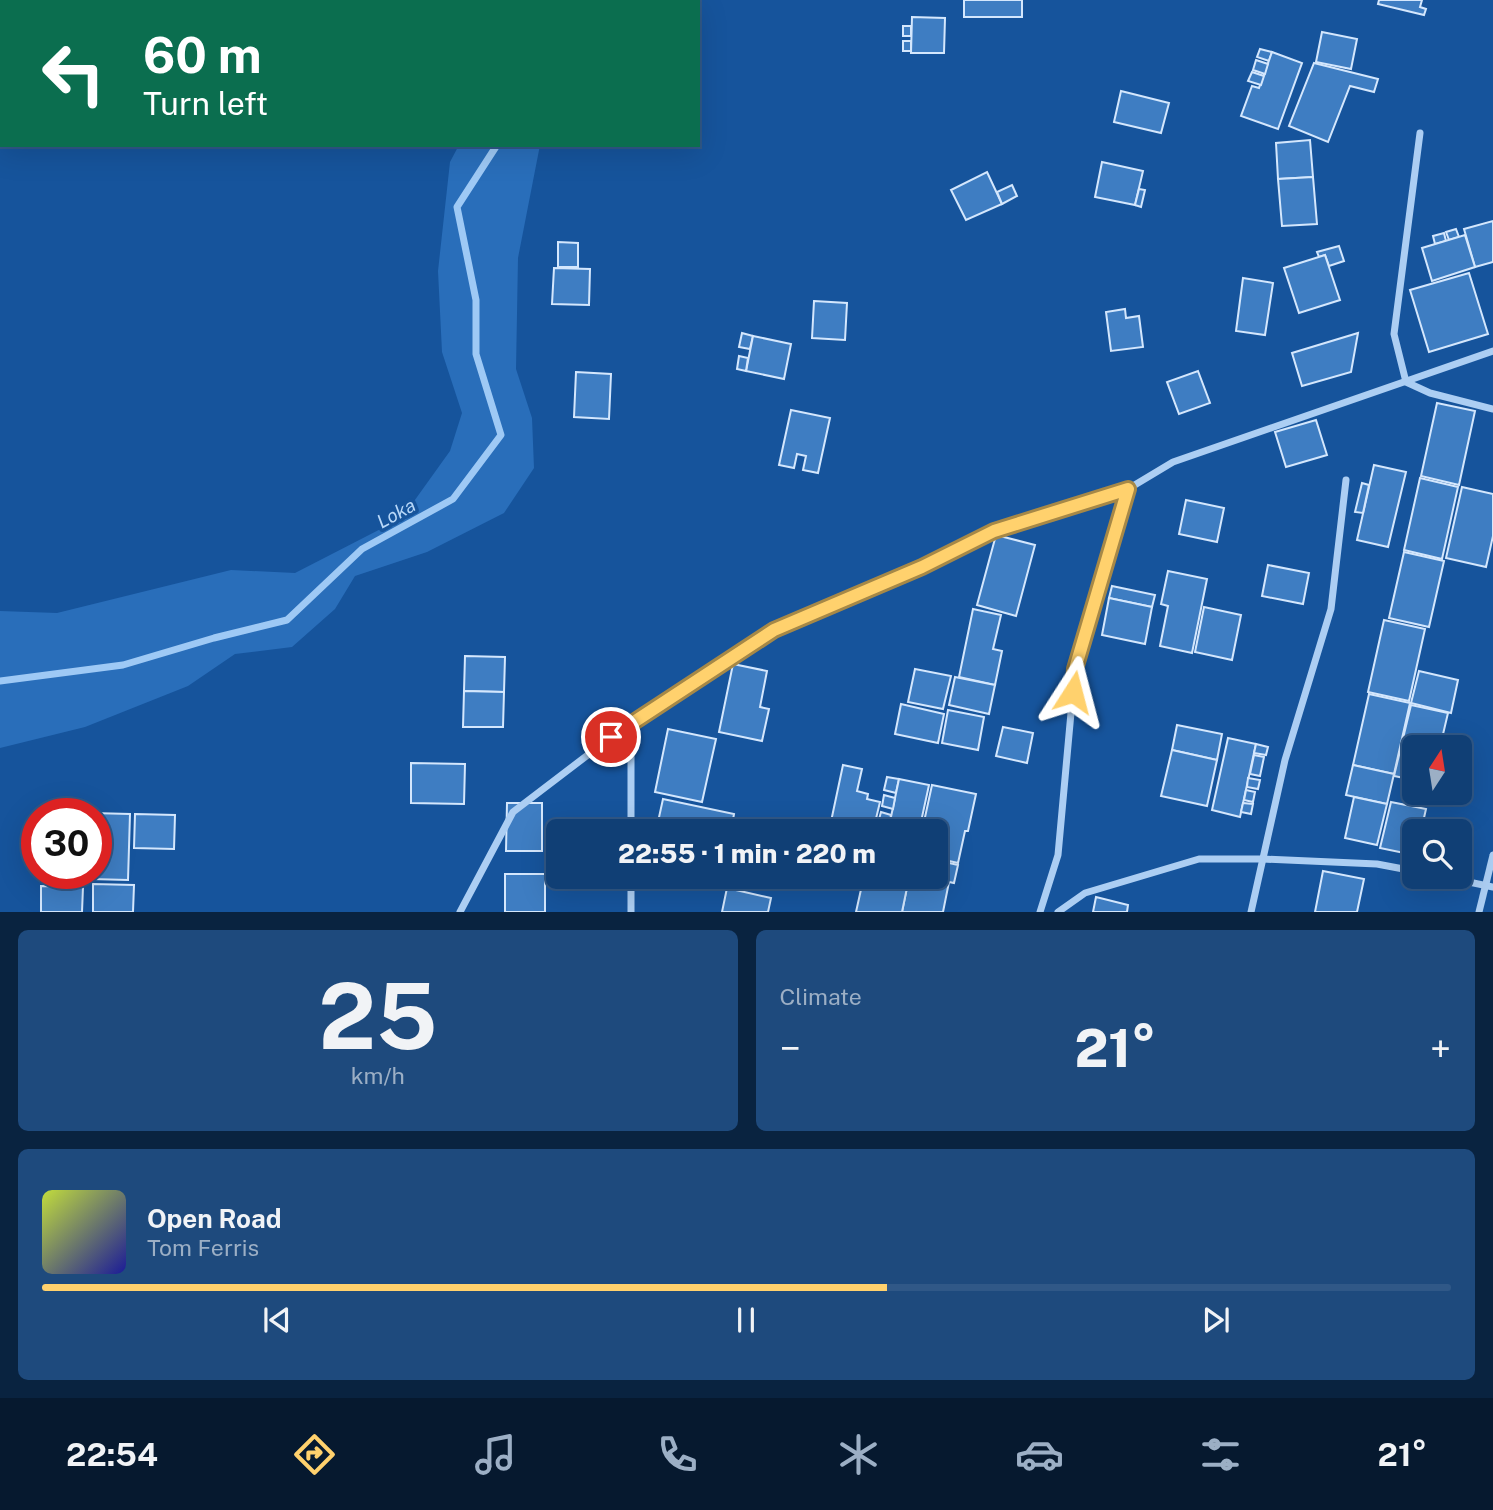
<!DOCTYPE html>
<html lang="en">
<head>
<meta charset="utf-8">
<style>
	:root { --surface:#103f75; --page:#1e4a7d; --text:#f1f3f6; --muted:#9cafc5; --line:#305887; --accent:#ffd16d }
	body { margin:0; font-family:"Public Sans",sans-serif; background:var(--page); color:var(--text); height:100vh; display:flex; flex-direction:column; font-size:26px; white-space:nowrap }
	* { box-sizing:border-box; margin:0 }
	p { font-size:23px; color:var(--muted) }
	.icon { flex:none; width:38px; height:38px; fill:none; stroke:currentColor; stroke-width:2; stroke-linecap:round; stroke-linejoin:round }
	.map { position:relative; height:912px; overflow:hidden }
	.details { display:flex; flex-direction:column; gap:18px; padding:18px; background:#092340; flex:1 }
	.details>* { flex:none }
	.top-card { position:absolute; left:0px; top:0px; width:700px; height:147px; box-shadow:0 7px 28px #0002,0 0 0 2px var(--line); background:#0b6e4f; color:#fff; overflow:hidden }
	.needle { width:46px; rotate:12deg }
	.tools { position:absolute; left:1402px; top:735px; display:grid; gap:14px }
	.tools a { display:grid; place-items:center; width:70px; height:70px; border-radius:10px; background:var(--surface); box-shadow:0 7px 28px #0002,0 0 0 2px var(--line); font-size:35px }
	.speed { position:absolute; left:21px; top:798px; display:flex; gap:14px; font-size:35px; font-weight:700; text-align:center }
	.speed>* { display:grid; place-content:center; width:91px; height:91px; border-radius:50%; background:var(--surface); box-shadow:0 7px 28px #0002,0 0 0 2px var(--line); line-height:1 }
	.speed .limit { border:10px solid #d22; background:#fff; color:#111 }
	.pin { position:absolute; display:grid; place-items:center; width:60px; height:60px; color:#fff; margin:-30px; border:4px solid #fff; border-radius:50%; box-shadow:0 2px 7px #0007 }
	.me { position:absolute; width:77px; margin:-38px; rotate:9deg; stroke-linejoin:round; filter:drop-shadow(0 0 5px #0008) }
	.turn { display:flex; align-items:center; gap:24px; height:147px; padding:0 28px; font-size:32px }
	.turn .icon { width:91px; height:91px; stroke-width:2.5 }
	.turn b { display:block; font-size:49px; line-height:60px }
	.big { font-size:52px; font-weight:800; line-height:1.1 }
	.details .widget { flex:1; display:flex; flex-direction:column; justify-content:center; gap:10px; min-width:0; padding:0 24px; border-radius:10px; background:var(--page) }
	.details .dial { align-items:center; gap:0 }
	.dial b { font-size:91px; line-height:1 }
	.song { display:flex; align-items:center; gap:21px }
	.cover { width:84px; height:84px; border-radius:10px; background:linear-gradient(135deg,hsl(70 70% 55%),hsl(240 70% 35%)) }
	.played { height:7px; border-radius:4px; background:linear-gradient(90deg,var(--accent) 60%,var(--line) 60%) }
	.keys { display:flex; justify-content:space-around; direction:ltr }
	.heat { display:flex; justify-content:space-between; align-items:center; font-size:38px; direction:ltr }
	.details .tiles { flex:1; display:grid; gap:18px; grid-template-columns:1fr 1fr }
	.widget:last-child { grid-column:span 2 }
	.trip { position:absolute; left:546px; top:819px; width:402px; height:70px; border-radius:10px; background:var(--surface); box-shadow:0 7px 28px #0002,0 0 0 2px var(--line); font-weight:800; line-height:70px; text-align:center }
	.dock { display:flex; height:112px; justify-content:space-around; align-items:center; background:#06192f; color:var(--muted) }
	.dock .icon { width:49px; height:49px }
	.dock .selected { color:var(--accent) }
	.dock b { font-size:32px; color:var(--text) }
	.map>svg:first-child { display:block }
	.green { fill:#296eba }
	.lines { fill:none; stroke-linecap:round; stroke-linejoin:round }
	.stream { stroke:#9ec9f5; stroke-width:7 }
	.building { fill:#3e7dc2; stroke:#d4e7fd; stroke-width:2 }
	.street { stroke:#accef3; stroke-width:7 }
	.route-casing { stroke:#a68847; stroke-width:18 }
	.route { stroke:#ffd16d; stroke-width:12 }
	.labels { text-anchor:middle; stroke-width:7; stroke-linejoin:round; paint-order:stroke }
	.water-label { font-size:19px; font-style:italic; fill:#b8d8f9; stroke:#16549c }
</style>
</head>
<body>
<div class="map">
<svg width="1493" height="912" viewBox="0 0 1493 912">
	<rect width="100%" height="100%" fill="#16549c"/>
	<!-- green -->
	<path class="green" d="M459,145H540L518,258L516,369L532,418L534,468L504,513L427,552L355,576L335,609L292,647L235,654L188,686L85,727L0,748V611L57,613L231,570L295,573L402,518L450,451L462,413L442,352L438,271L450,162Z"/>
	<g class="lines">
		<!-- stream -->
		<g class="stream">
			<path d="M578,2L579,0"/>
			<path d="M0,681L123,665L214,638L287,620L362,549L453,499L501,435L476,354V300L457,207L497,145"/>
		</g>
	</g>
	<!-- building -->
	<g class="building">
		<rect x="964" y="0" width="58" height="17"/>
		<path d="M1379,0H1422L1420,7L1426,9L1424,15L1378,4Z"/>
		<path d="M912,17L945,18L944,53H911Z"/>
		<rect x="903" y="26" width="8" height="10"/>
		<path d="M1322,32L1357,39L1351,69L1316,62Z"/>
		<rect x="903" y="41" width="8" height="10"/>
		<path d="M1260,49L1272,52L1269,61L1257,57Z"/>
		<path d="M1272,52L1302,63L1278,129L1241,116L1252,86L1259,88Z"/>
		<path d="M1256,60L1268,64L1265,74L1253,70Z"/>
		<path d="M1314,63L1378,79L1374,92L1350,86L1328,142L1289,126Z"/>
		<path d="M1252,72L1264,76L1261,85L1248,81Z"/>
		<path d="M1121,91L1169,103L1161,133L1114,122Z"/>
		<path d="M1310,140L1313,177L1278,179L1276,143Z"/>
		<path d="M1102,162L1143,171L1135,205L1095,197Z"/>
		<path d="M987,172L1002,204L966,220L951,190Z"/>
		<path d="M1313,177L1317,224L1282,226L1278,179Z"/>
		<path d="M1012,185L1017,196L1002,204L997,192Z"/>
		<path d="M1139,189L1145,190L1141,207L1135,205Z"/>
		<path d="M1493,221V262L1475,267L1464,229Z"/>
		<path d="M1456,229L1459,237L1449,240L1446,232Z"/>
		<path d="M1444,233L1446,241L1435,244L1433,236Z"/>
		<path d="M1465,235L1475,267L1432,281L1422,248Z"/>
		<path d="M558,242L578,243V267H558Z"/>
		<path d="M1339,246L1344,261L1329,266L1325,255L1319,257L1317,252Z"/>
		<path d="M1325,255L1340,300L1299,313L1284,268Z"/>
		<path d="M554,268L590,269L589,305L552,304Z"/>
		<path d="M1469,273L1488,334L1429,352L1410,290Z"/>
		<path d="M1243,278L1273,283L1265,335L1236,331Z"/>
		<path d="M814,301L847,303L845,340L812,338Z"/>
		<path d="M1125,309L1126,318L1139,316L1143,347L1111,351L1106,312Z"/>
		<path d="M742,333L753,336L750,349L739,347Z"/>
		<path d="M1358,333L1351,372L1302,386L1292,353Z"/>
		<path d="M753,336L791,344L784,379L746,371Z"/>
		<path d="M739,356L748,358L746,371L737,369Z"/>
		<path d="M1198,371L1210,403L1179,414L1167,382Z"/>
		<path d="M576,372L611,374L609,419L574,417Z"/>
		<path d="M1437,403L1475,411L1459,485L1421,476Z"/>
		<path d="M791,410L830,418L818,473L803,470L806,456L797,454L794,468L779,465Z"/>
		<path d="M1316,420L1327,455L1286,467L1275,432Z"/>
		<path d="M1374,465L1406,472L1388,547L1357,540Z"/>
		<path d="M1420,478L1458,487L1442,559L1404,550Z"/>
		<path d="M1362,483L1369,485L1363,513L1355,512Z"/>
		<path d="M1462,487L1493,494V536L1486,567L1446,558Z"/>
		<path d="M1186,500L1224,508L1217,542L1179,534Z"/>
		<path d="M996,535L1035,545L1016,616L977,605Z"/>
		<path d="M1404,552L1444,561L1429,627L1389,618Z"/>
		<path d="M1268,565L1309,573L1303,604L1262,596Z"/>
		<path d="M1168,571L1207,579L1192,653L1160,646L1168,606L1161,604Z"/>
		<path d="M1112,586L1155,595L1152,607L1109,598Z"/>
		<path d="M1109,598L1152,607L1145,644L1102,635Z"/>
		<path d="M1204,607L1241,615L1232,660L1195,652Z"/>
		<path d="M973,609L1001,615L993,649L1002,651L995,685L959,677Z"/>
		<path d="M1384,620L1425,629L1409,701L1368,692Z"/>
		<path d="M465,656L505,657L504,692L464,691Z"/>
		<path d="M733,664L767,671L760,707L769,709L762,741L719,732Z"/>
		<path d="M915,669L951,676L943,709L908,702Z"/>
		<path d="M1419,671L1458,680L1451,713L1411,703Z"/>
		<path d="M955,677L995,685L989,714L949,705Z"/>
		<path d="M464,691L504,692L503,727H463Z"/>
		<path d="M1369,694L1410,703L1394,774L1353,765Z"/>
		<path d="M901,704L944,714L938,743L895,734Z"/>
		<path d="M1411,705L1448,713L1440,747H1414V780L1394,776Z"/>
		<path d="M948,710L984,717L978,750L942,743Z"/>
		<path d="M1177,725L1222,734L1217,760L1172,750Z"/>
		<path d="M1003,727L1033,733L1027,763L996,756Z"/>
		<path d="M668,729L716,739L702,802L655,792Z"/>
		<path d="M1228,738L1256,744L1240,817L1212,810Z"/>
		<path d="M1256,744L1268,747L1266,755L1254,753Z"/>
		<path d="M1172,750L1217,760L1207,806L1161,796Z"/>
		<path d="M1254,755L1264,757L1260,776L1250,774Z"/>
		<path d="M411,763L465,764L464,804L411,803Z"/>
		<path d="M843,765L862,769L857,791L868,794L867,799L880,802L873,831H829Z"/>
		<path d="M1353,765L1394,774L1387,804L1346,795Z"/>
		<path d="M887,777L899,779L896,793L884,790Z"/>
		<path d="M1248,778L1260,780L1258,789L1247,787Z"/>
		<path d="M899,779L929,785L919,831H888Z"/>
		<path d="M932,785L976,794L968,831H965L958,863L936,858V831H922Z"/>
		<path d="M1246,790L1255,792L1253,802L1244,800Z"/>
		<path d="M884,795L895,798L893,809L882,806Z"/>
		<path d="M1354,797L1387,804L1377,845L1345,838Z"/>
		<path d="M663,799L734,814L731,831H656Z"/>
		<path d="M1391,802L1426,809L1421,831H1414V855L1380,848Z"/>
		<path d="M507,803H542V851H506Z"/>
		<path d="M1243,803L1253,804L1251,814L1241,812Z"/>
		<path d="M881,812L891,815L889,826L878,823Z"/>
		<path d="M92,813L130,814L128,880L91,879V873H96V814Z"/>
		<path d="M135,814L175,815L174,849L134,848Z"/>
		<path d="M936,860L958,865L954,883L949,882L943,912H902L909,877H936Z"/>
		<path d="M1323,871L1364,879L1357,912H1315Z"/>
		<rect x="505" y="874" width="40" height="38"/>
		<path d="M663,877H722L719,888Z"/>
		<path d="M877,877L908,883L902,912H856L862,885L875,888Z"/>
		<path d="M93,884L134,885L133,912H93Z"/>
		<path d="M41,886L83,887L82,912H41Z"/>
		<path d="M727,888L771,898L768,912H722Z"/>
		<path d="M1096,897L1128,905L1127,912H1093Z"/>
	</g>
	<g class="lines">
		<!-- street -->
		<g class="street">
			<path d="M1420,133L1394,334L1406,382L1430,393L1493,409"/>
			<path d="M631,722V831"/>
			<path d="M631,877V912"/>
			<path d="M1445,877L1493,887"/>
			<path d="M460,912L513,812L631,722L774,630L922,567L994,531L1128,489"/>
			<path d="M1040,912L1058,855L1075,669L1128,489L1173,462L1493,351"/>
			<path d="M1058,912L1085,893L1199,859H1263L1377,864L1414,871"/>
			<path d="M1251,912L1285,760L1331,609L1346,480"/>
			<path d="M1479,912L1493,855"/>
		</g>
	</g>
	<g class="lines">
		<defs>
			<path id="route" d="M611,737L774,630L922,567L994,531L1128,489L1075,669L1073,692"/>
		</defs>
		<!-- route casing -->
		<use href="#route" class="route-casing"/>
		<!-- route -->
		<use href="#route" class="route"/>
	</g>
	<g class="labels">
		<!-- water labels -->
		<g class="water-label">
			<text transform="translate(396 513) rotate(-29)" y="7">Loka</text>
		</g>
	</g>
</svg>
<div class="tools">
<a><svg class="needle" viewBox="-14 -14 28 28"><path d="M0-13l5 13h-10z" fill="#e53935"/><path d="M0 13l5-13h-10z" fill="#9cafc5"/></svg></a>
<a><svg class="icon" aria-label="search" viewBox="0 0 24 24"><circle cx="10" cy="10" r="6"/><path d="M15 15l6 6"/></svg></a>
</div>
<div class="speed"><div class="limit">30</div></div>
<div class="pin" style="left:611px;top:737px;background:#d93025"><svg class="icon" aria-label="arrive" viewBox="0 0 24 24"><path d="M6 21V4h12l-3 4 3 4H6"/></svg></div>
<svg class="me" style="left:1073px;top:692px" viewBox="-20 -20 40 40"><path d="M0-17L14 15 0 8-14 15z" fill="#ffd16d" stroke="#fff" stroke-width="4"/></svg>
<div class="trip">22:55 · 1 min · 220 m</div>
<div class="top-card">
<div class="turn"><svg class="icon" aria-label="left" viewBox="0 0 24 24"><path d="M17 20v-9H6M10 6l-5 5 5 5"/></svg><div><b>60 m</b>Turn left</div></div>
</div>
</div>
<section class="details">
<div class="tiles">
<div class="widget dial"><b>25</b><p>km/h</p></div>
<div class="widget"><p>Climate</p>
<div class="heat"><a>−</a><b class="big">21°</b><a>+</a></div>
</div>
<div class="widget">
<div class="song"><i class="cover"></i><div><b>Open Road</b><p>Tom Ferris</p></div></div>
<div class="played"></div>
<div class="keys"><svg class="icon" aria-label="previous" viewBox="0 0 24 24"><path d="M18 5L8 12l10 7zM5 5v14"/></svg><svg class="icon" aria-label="pause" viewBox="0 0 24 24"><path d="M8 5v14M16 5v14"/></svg><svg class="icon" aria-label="next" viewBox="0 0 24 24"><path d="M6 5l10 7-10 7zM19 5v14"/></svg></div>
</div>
</div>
</section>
<nav class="dock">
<b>22:54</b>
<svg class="icon selected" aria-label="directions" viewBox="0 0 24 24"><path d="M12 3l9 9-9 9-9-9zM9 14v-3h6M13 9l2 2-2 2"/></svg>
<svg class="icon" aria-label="music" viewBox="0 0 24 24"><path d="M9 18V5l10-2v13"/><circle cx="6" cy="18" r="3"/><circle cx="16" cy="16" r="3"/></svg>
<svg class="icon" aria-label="phone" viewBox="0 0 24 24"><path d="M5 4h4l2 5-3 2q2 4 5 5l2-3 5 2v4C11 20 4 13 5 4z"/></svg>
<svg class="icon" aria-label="climate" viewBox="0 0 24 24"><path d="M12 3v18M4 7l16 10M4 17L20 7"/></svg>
<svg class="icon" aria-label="car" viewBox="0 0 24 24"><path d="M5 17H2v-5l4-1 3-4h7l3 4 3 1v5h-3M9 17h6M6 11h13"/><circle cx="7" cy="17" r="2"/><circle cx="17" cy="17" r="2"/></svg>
<svg class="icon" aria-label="filters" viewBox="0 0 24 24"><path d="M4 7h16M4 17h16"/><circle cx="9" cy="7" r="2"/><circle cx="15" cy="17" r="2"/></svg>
<b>21°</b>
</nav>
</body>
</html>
